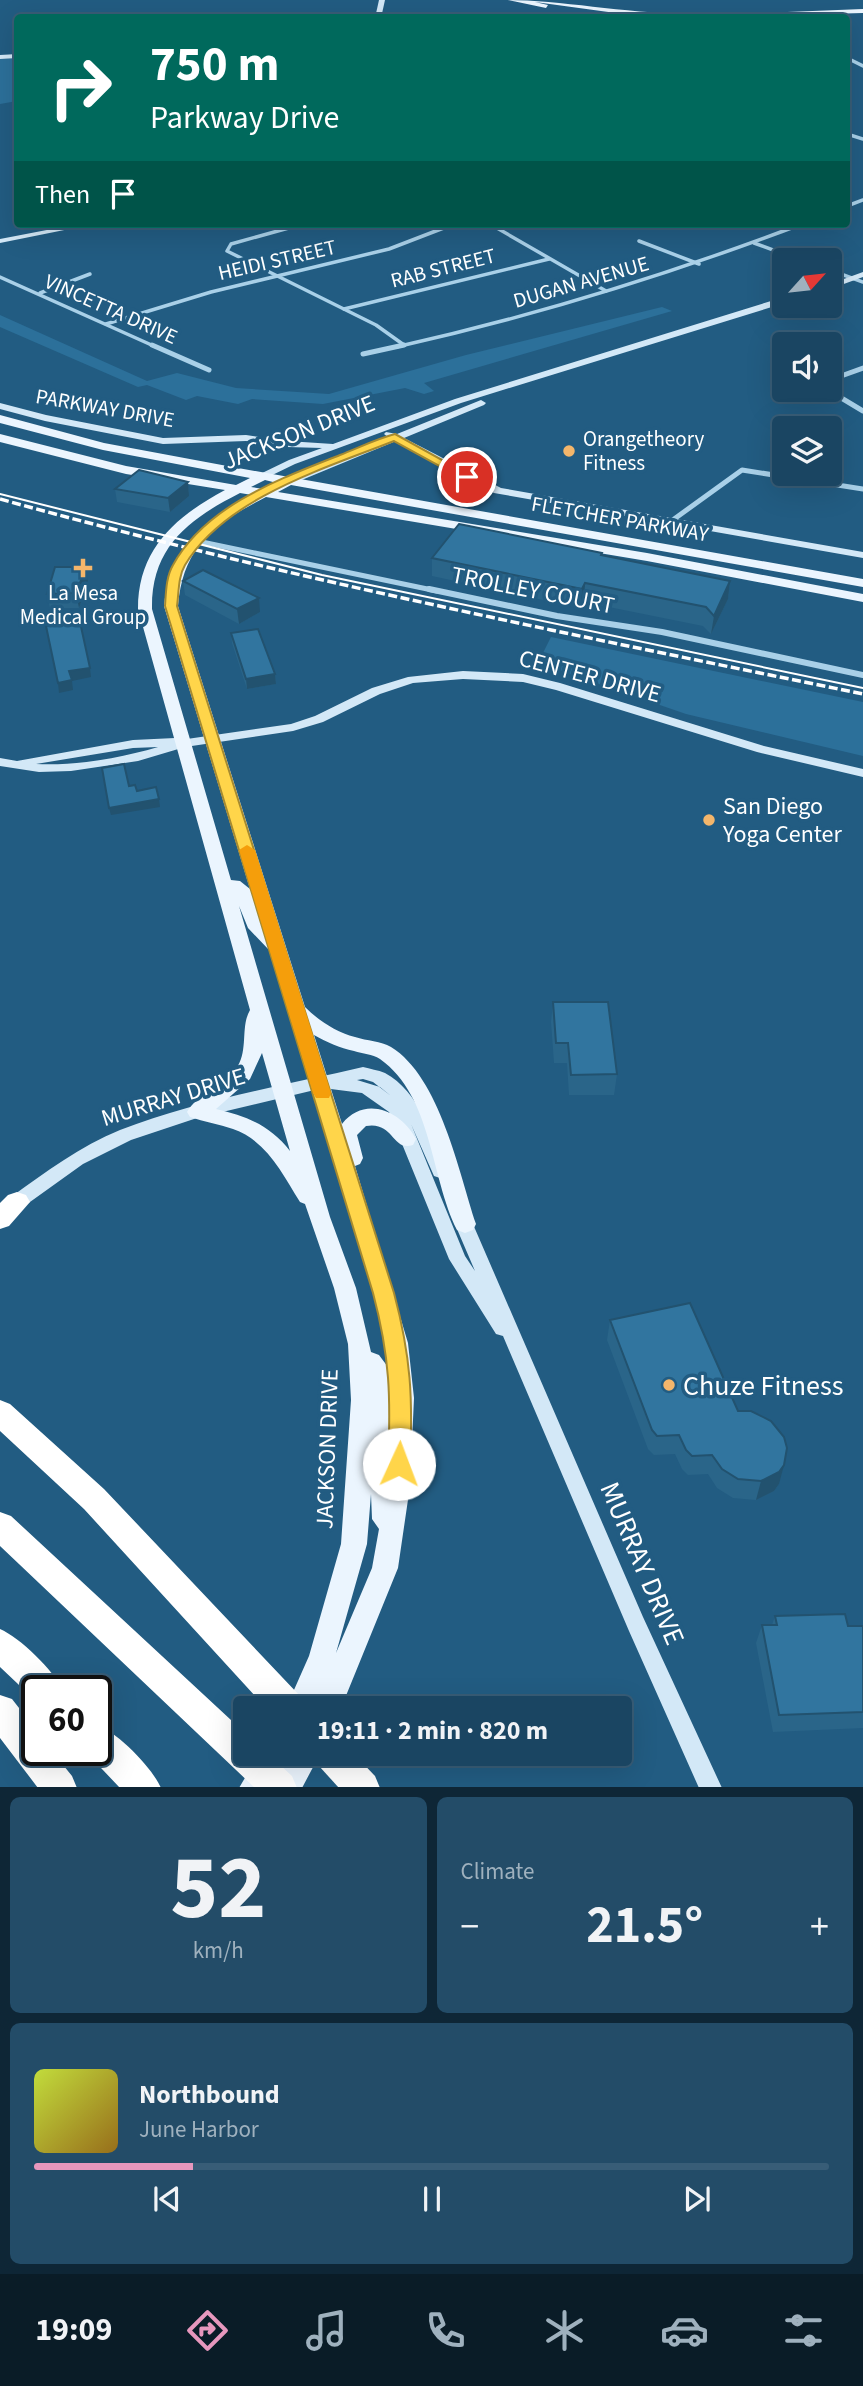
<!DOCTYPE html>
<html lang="en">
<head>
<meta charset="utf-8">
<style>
	:root { --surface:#1a4562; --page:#234c68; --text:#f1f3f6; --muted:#9fb1be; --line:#385d77; --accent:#e797bd }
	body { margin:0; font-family:"Source Sans 3",sans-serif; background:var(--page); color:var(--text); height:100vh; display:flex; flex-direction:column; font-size:26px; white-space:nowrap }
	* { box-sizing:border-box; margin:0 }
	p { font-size:23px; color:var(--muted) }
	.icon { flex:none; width:38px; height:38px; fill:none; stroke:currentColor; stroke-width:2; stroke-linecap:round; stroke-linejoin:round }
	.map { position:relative; height:1787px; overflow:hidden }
	.details { display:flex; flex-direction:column; gap:10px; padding:10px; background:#0e2636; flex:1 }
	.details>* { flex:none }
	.top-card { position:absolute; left:14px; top:14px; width:836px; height:214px; border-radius:7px; box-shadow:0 7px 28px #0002,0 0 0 2px var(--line); background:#00695c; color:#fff; overflow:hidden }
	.needle { width:46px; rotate:63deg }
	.controls { position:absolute; left:772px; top:248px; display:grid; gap:14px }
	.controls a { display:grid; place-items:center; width:70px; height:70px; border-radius:7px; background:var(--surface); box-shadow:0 7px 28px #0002,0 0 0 2px var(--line); font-size:35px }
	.speed { position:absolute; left:21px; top:1675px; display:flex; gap:14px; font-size:35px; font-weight:700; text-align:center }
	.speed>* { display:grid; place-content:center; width:91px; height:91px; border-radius:50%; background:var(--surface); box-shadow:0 7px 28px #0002,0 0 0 2px var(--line); line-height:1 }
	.speed .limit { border:4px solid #111; border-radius:10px; background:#fff; color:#111 }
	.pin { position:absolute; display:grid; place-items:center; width:60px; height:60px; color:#fff; margin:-30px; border:4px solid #fff; border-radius:50%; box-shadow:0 2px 7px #0007 }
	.me { position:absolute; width:77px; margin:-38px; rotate:2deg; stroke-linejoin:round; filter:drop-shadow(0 0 5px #0008) }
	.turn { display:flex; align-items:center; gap:24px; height:147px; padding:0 21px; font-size:32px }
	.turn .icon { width:91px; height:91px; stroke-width:2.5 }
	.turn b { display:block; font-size:49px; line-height:60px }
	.then { display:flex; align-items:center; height:66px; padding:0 21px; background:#0003; gap:14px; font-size:26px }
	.big { font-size:52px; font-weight:700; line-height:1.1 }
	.details .widget { flex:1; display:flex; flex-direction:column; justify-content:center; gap:10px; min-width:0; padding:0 24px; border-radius:10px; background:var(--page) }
	.details .dial { align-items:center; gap:0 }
	.dial b { font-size:91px; line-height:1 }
	.song { display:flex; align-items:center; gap:21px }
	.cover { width:84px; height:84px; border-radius:10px; background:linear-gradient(135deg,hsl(70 70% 55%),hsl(40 70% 35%)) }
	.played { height:7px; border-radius:4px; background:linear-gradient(90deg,var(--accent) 20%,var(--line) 20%) }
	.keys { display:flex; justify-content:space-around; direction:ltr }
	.heat { display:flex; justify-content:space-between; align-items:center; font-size:38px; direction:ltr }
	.details .tiles { flex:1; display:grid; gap:10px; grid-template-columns:1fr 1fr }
	.widget:last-child { grid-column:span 2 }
	.trip { position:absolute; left:233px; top:1696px; width:399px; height:70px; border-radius:7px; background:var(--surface); box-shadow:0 7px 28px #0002,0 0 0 2px var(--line); font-weight:700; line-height:70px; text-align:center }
	.tabs { display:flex; height:112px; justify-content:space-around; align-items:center; background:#0a1c27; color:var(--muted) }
	.tabs .icon { width:49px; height:49px }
	.tabs .current { color:var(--accent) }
	.tabs b { font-size:32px; color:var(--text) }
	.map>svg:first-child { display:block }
	.green { fill:#2c709a }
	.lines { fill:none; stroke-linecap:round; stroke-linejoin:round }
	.street-far2 { stroke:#a9d0e8; stroke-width:3.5 }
	.street-far1 { stroke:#a9d0e8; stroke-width:5 }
	.street { stroke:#a9d0e8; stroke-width:6 }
	.secondary { fill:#d3e8f7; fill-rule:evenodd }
	.primary { fill:#ebf5fe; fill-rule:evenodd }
	.highway { fill:#fff; fill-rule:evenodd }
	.tram { stroke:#fff; stroke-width:2 }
	.rail { stroke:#fff; stroke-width:3.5; stroke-dasharray:9 3.5; stroke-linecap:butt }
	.wall { fill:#2a6589 }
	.shaded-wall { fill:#22526f }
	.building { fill:#31759f; stroke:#22526f; stroke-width:2 }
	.route { fill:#ffd54a; stroke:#a68a30; stroke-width:2 }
	.slow { fill:#f59e0b }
	.poi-dot { fill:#f4b66b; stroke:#225c82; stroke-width:2.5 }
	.labels { text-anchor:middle; stroke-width:7; stroke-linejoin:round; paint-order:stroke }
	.far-street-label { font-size:21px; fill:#fff; stroke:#225c82 }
	.far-poi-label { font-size:21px; fill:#fff; stroke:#225c82; text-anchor:start }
	.street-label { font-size:24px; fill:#fff; stroke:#225c82 }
	.poi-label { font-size:24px; fill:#fff; stroke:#225c82; text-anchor:start }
	.near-poi-label { font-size:28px; fill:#fff; stroke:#225c82; text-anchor:start }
	.near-street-label { font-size:28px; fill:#fff; stroke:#225c82 }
</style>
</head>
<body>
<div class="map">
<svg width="863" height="1788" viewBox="0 0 863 1788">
	<rect width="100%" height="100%" fill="#225c82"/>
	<!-- green -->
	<g class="green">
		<path d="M17,58V101L0,104V59Z"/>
		<path d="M662,307L672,311L424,383L434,391L424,394L405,388L323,404L252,399L238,404L197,396L186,400L147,385L138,387L0,327V315L147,381L177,373L236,388L329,394L466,355Z"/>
		<path d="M551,637L863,702V756L686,714L538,663Z"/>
	</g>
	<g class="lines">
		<!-- street-far2 -->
		<g class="street-far2">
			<path d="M847,58L863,66"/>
			<path d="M847,134L863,139"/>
			<path d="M847,206L863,200"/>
			<path d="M303,224L231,244L227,251L376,325L404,345"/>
			<path d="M490,224L606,291"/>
			<path d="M639,241L699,264"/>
			<path d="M754,243L803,261"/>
			<path d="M830,270L863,282"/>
			<path d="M0,277L156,347"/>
			<path d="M40,293L90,274"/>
			<path d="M344,309L549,259"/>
			<path d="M106,324L211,292L389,249L454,224"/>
			<path d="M396,347C535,316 670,274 802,224"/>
		</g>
		<!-- street-far1 -->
		<g class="street-far1">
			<path d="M152,345L209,370"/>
			<path d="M363,354L404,345"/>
			<path d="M830,380L863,368"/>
			<path d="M828,390L863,411"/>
			<path d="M670,522L742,470L863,489"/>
			<path d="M197,541L437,591"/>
		</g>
		<!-- street -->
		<path class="street" d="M429,589L557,616L662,632L863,675"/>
		<!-- secondary -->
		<g class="secondary">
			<path d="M379,0H385L381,18H375Z"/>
			<path d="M18,54V58L0,59V55Z"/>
			<path d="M78,224H94L0,243V239Z"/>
			<path d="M863,272V277L830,289V284Z"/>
			<path d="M784,300V306H775L461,403L295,464L262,480L258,479V475L289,460L322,448L287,447L246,441L163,444L45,421L0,409V403L46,415L163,438L246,435L287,441L333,444L455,399L771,301Z"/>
			<path d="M481,400L486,403L484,405L404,438L501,488L863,552V558L494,493L396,441L292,484L283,482L388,437L384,434L386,432L397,434Z"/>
			<path d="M463,671L523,674L560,683L764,746L863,769V777L757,752L556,690L523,682L463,679L413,683L380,694L323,722L293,731L185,747L138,761L71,771L39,772L0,766V758L17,761L133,740L175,738L180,740L291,724L315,716L372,688L408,677ZM158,747C121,758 76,766 36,764L133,748Z"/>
			<path d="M363,1067C370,1069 378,1070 385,1073C419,1091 433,1138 448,1171L446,1176L440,1178L434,1176L411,1124L465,1256L475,1271L451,1215L454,1210L460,1208L466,1210L469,1215L643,1617L722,1788H699L629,1631L503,1336L496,1334L449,1259L389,1112L362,1093L323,1088L197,1118L131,1140L83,1164L23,1207L17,1209L11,1207L9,1202L11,1197C46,1172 80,1146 120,1130C197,1100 282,1086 363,1067ZM363,1079L373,1082L391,1096L380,1087L357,1080Z"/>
		</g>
		<!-- primary -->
		<g class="primary">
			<path d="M508,0C558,0 625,13 686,14C745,15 804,11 863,9V13L677,18L623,14L535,2L548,5L546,8Z"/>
			<path d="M0,415L104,443L238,468L863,579V587L291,485L278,492L647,553L863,594V602L647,561L266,497C215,523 183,546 178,606L305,1007C319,1021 336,1032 355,1037C367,1041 381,1041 391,1047C440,1077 459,1173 476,1224L473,1230L465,1233L457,1230C430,1176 433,1097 380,1059C372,1054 363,1054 354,1051C340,1048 326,1042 314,1035L342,1124C365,1095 401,1111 416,1139L413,1145C392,1152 394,1121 366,1126L357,1135L363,1158L360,1164L355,1166L408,1343L414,1398L410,1486L398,1568L341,1708H286L309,1656L341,1544L351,1400L348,1344L334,1288L305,1204L300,1202C282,1173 267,1141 233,1129C219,1124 204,1122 190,1117L187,1112C197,1094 224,1086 236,1069C249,1051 240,1027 250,1010L138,609C138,549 175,517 225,490L126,474L0,442V434L126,466L236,485L250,478L103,450L0,423ZM265,480L277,483L263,489L251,487ZM240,493L252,495C202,522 170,547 164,606L250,889L240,881L231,880L152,609C151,547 189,519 240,493ZM239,906L248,928L269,950L373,1293L386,1343L388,1367L379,1355L371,1352L356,1288L330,1217ZM262,1053L290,1151C271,1126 247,1116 216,1109L250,1079ZM371,1494L372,1519L379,1529L372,1568L336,1653L367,1544Z"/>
			<path d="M259,1754H289L286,1762L291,1754H320L302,1788H272L280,1771L270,1788H239Z"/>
		</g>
		<!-- highway -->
		<g class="highway">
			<path d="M17,1192L26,1195L30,1202L9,1226L0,1229V1203L8,1195Z"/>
			<path d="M0,1400L10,1404L104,1489L300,1696L304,1708H266L84,1509L0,1431Z"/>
			<path d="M0,1512L11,1516L245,1733V1754H268L292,1776L297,1788H255L0,1546Z"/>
			<path d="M0,1629C19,1637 55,1671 62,1690H37V1702L0,1667Z"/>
			<path d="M0,1695L12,1699L37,1731V1750H51L72,1776L77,1788H38L0,1738Z"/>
			<path d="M96,1724C117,1732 152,1767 161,1788H120L84,1750H96Z"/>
			<path d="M314,1754H354L375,1776L380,1788H339L319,1766Z"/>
		</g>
		<!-- tram -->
		<path class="tram" d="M0,494L322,575L863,688"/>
		<!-- rail -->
		<path class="rail" d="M0,499C285,578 574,635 863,694"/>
	</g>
	<!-- wall -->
	<g class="wall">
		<path d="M188,482L189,496L170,512L117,502L115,489Z"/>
		<path d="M602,556L730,581L728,599L711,634L703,626L584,602L580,608L432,576V558Z"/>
		<path d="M86,567L88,581L79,608H50L47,594Z"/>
		<path d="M183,581L260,612L239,624L185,595Z"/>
		<path d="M231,633L275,674L276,684L247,689L232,643Z"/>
		<path d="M553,1002L617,1074L614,1095H569L567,1063H554L551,1022Z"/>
		<path d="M610,1320L738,1411L779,1484L774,1491L756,1500L733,1498L717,1488L708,1474L688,1475L682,1469L675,1454L654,1455L648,1449L607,1340Z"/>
		<path d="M775,1616L848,1626H863V1728L773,1732L756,1643L762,1625H772Z"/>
	</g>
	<!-- shaded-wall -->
	<g class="shaded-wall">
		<path d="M188,482L189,496L170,512L168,498Z"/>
		<path d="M86,567L88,581L79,608L76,593Z"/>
		<path d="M730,581L728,599L711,634L714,616Z"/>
		<path d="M585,583L584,602L580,608L582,589Z"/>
		<path d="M259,598L260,612L239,624L237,609Z"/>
		<path d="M90,668L91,677L72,681L73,690L59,693L58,683L69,671Z"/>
		<path d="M275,674L276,684L247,689L246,679Z"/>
		<path d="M159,799L160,807L111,815L109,808Z"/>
		<path d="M784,1465L779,1484L774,1491L756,1500L761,1481Z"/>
	</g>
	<!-- building -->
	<g class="building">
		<path d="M139,470L188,482L168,498L115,489Z"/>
		<path d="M459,524L602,553L601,555L730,581L714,616L706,607L585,583L582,589L432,558Z"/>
		<path d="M55,567H86L76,593L47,594Z"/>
		<path d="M203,570L259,598L237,609L183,581Z"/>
		<path d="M80,622L90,668L69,671L72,680L58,683L46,626Z"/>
		<path d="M258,629L275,674L246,679L231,633Z"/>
		<path d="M124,764L129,786L135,785L137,791L156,787L159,799L109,808L102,768Z"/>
		<path d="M553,1002H608L617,1074L571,1075L568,1043H556Z"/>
		<path d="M690,1303L738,1411H751L771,1421L784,1437L787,1448L784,1465L779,1472L761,1481L738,1479L722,1469L712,1455L692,1456L686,1450L679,1435L657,1436L652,1430L610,1320Z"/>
		<path d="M845,1614L848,1626H863V1712L779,1715L762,1625H777L775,1616Z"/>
	</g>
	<!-- route -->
	<path class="route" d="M395,434L473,477L463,479L394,441C326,468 225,498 185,565C178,577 179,592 177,606L394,1293C411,1357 413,1398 410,1464L407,1471L399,1474L391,1471L388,1464C391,1398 390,1357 373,1293L165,606C166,592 166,577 173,565C206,505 280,479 340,455C358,448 376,439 395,434Z"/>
	<!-- slow -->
	<path class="slow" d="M247,845L255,850L331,1093L329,1098H316L313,1093L239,850Z"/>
	<!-- markers -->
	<g class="poi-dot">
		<circle cx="569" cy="451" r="7"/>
		<path d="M79.5 557.5h7v7h7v7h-7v7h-7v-7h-7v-7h7z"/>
		<circle cx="709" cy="820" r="7"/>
		<circle cx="669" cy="1385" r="7"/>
	</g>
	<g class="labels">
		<!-- far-street labels -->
		<g class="far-street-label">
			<text transform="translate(277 260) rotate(-13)" y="7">HEIDI STREET</text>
			<text transform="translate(443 268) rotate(-14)" y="7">RAB STREET</text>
			<text transform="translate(581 282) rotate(-16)" y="7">DUGAN AVENUE</text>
			<text transform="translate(111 309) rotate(24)" y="7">VINCETTA DRIVE</text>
			<text transform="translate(105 408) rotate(10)" y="7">PARKWAY DRIVE</text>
			<text transform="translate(620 519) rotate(10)" y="7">FLETCHER PARKWAY</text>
		</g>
		<!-- far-poi labels -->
		<g class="far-poi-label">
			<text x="583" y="446">Orangetheory<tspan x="583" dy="24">Fitness</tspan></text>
			<text x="83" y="600" text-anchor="middle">La Mesa<tspan x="83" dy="24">Medical Group</tspan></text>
		</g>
		<!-- street labels -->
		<g class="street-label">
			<text transform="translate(299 432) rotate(-22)" y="8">JACKSON DRIVE</text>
			<text transform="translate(533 590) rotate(11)" y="8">TROLLEY COURT</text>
			<text transform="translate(590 676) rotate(15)" y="8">CENTER DRIVE</text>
			<text transform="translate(173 1097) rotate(-17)" y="8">MURRAY DRIVE</text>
			<text transform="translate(327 1449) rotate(-88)" y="8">JACKSON DRIVE</text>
		</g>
		<!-- poi labels -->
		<g class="poi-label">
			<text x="723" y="814">San Diego<tspan x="723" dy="28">Yoga Center</tspan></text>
		</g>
		<!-- near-poi labels -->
		<g class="near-poi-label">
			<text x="683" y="1395">Chuze Fitness</text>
		</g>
		<!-- near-street labels -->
		<g class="near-street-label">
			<text transform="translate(643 1563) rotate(67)" y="10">MURRAY DRIVE</text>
		</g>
	</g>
</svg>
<div class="controls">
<a><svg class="needle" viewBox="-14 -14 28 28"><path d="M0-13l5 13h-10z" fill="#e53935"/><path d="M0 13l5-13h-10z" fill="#9fb1be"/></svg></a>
<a><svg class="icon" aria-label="sound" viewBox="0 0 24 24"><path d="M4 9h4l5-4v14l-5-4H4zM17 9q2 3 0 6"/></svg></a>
<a><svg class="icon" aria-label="layers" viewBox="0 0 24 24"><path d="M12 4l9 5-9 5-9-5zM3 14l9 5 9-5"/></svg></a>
</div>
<div class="speed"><div class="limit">60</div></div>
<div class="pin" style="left:467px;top:477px;background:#d93025"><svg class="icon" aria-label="arrive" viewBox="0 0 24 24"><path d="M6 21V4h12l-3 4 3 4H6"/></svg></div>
<svg class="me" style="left:399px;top:1464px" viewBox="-20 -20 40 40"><circle r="19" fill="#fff"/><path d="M0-13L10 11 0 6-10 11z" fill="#ffd54a"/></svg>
<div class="trip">19:11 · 2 min · 820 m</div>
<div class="top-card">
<div class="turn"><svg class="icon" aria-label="right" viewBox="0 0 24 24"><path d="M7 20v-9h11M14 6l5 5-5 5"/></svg><div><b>750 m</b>Parkway Drive</div></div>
<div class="then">Then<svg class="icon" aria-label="arrive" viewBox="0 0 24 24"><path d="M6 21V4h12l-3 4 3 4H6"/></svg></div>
</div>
</div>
<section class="details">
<div class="tiles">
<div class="widget dial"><b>52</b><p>km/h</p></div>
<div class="widget"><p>Climate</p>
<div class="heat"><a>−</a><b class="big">21.5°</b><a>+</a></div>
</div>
<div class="widget">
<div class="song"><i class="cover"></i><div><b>Northbound</b><p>June Harbor</p></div></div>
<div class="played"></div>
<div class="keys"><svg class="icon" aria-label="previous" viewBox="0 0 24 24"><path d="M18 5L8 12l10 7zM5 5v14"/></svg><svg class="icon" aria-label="pause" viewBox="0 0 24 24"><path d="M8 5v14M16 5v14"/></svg><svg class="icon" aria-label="next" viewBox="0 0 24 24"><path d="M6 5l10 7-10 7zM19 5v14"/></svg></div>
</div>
</div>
</section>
<nav class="tabs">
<b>19:09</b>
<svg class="icon current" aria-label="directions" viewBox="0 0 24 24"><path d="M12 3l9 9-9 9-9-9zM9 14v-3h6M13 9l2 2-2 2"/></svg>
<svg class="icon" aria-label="music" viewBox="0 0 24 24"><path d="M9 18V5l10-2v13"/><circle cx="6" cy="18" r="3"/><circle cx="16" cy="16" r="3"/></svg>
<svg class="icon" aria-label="phone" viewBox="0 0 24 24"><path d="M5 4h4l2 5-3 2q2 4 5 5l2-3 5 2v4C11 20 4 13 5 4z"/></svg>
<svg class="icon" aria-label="climate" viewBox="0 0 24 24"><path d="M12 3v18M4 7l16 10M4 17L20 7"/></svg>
<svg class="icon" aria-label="car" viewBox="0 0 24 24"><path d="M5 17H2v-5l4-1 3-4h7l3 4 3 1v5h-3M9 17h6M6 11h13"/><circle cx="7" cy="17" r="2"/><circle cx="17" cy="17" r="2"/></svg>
<svg class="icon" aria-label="filters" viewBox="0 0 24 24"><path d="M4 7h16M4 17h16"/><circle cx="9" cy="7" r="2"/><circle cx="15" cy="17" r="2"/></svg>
</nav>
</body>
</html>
